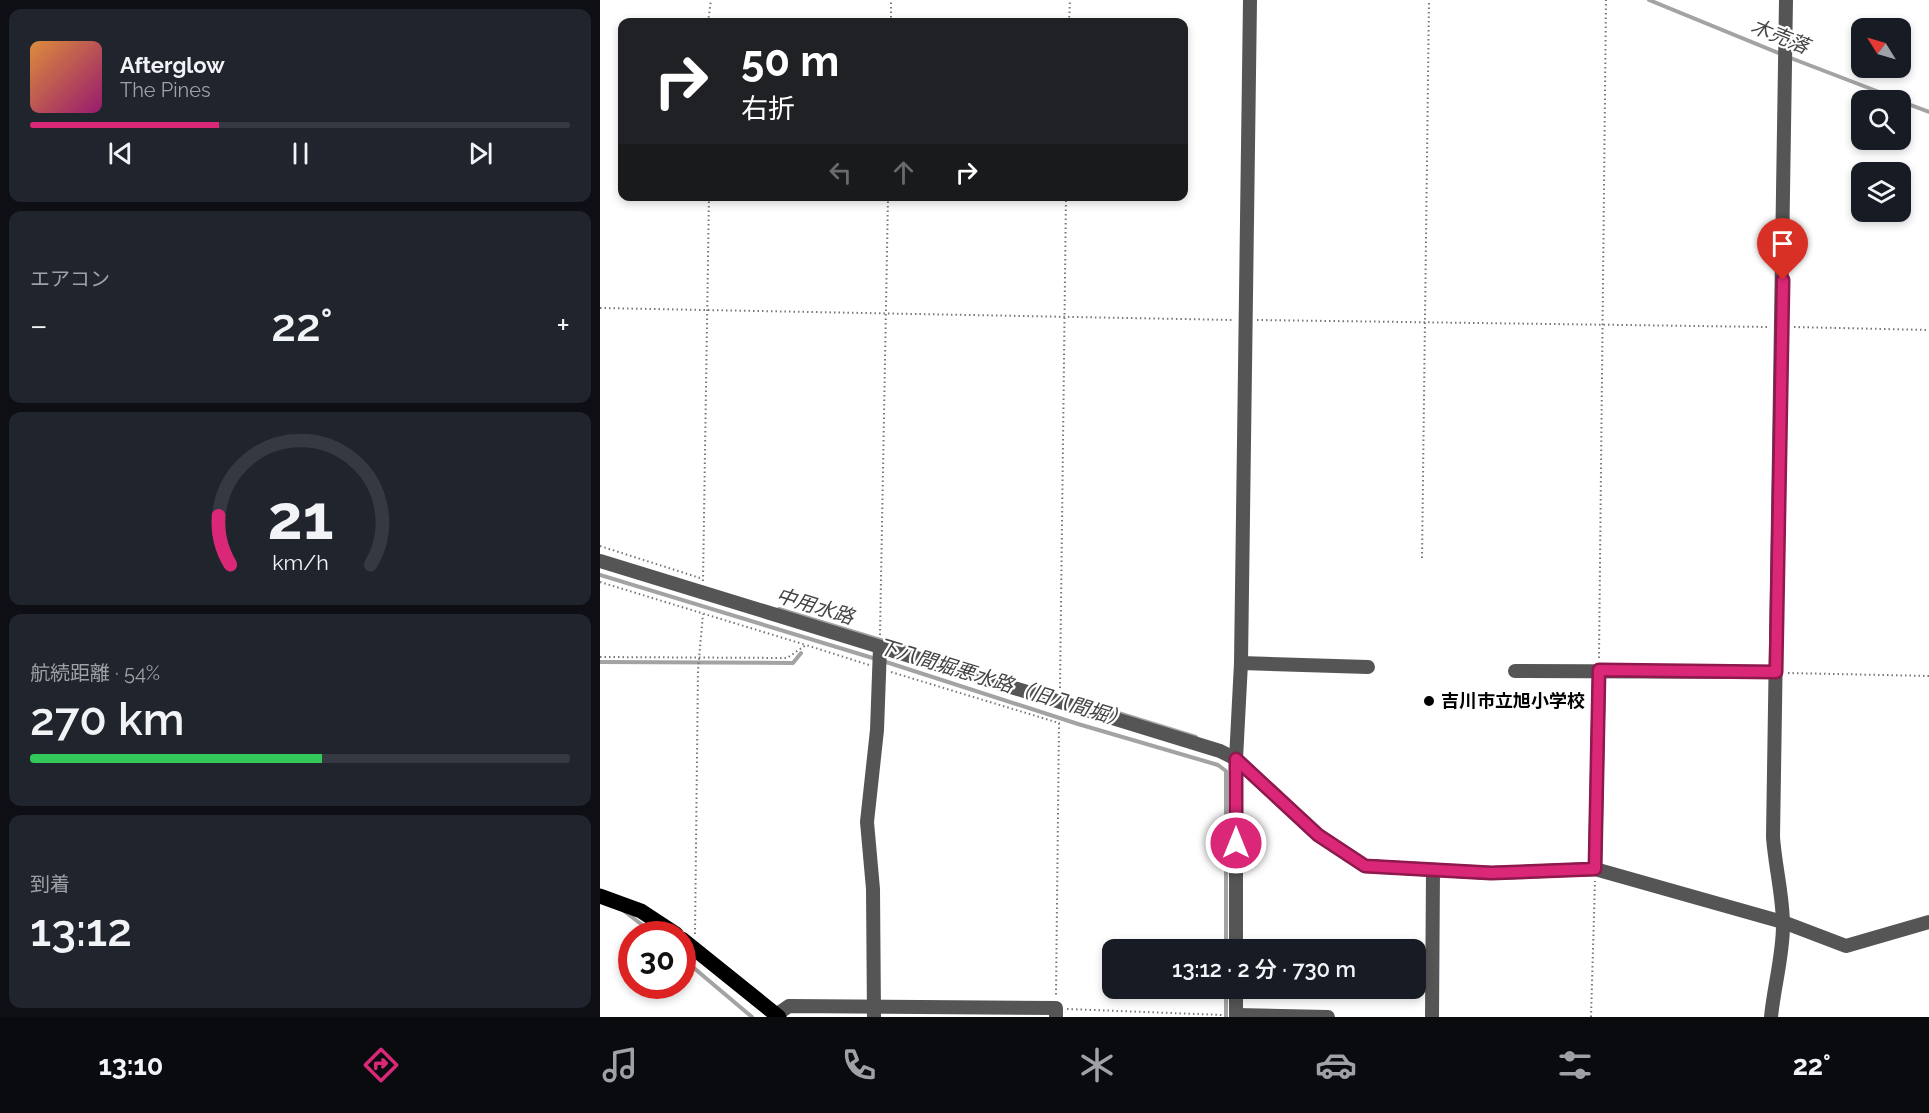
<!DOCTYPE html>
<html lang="ja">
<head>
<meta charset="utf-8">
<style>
	:root { --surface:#171b24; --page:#20242c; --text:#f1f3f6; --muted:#9ea1a6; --line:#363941; --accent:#db2777 }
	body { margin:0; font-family:Raleway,"Noto Sans JP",sans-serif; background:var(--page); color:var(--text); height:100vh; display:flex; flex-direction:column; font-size:22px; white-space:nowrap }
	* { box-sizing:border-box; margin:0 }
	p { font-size:20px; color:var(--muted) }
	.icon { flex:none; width:33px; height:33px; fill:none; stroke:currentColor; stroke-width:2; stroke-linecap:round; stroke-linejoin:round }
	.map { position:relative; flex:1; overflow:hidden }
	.details { display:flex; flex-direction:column; gap:9px; padding:9px; background:#0d0f14; width:600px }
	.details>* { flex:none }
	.guide { position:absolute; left:18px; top:18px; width:570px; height:183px; border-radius:12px; box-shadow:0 3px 9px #0003; background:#202124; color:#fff; overflow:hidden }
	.needle { width:39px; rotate:307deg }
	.buttons { position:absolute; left:1251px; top:18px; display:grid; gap:12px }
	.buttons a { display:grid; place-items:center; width:60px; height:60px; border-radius:12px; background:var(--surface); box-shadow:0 3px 9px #0003; font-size:30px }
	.speed { position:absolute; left:18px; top:921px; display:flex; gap:12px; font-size:30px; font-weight:700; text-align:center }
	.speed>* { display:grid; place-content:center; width:78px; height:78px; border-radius:50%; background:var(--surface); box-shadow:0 3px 9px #0003; line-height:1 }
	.speed .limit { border:9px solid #d22; background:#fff; color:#111 }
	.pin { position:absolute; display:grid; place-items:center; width:51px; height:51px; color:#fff; margin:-62px -26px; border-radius:50% 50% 50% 0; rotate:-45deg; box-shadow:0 0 6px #0007 }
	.pin .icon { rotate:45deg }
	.me { position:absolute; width:66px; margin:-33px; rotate:0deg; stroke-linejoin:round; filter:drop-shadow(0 0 4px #0008) }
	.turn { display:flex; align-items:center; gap:21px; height:126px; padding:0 24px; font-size:27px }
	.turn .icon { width:78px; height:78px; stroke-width:2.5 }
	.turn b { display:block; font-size:42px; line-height:51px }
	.lanes { display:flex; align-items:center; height:57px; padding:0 24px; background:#0003; justify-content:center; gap:30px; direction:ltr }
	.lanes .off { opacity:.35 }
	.big { font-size:45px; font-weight:600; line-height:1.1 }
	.details .card { flex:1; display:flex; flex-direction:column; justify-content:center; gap:9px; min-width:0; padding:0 21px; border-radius:12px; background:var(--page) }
	.details .dial { align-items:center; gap:0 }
	.dial svg { height:156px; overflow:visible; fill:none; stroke:var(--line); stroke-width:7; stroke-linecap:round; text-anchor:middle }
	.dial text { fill:var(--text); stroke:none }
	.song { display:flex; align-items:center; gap:18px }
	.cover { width:72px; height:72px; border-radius:9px; background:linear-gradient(135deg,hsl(30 70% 55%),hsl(320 70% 35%)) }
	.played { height:6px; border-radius:3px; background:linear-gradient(90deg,var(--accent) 35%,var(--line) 35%) }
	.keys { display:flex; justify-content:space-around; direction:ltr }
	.heat { display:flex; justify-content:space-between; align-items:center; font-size:33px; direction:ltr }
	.charge { height:9px; border-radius:4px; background:linear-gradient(90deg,#34c759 54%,var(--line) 0) }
	.trip { position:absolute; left:502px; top:939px; width:324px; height:60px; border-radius:12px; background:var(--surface); box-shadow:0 3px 9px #0003; font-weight:600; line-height:60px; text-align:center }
	.tab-bar { display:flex; height:96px; justify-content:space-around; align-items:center; background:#090b0e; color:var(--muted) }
	.tab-bar .icon { width:42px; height:42px }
	.tab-bar .active { color:var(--accent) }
	.tab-bar b { font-size:27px; color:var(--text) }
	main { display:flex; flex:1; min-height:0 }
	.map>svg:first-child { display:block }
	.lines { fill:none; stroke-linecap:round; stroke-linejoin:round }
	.stream { stroke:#a3a3a3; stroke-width:4 }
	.path { stroke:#777; stroke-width:2; stroke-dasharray:1.5 3; stroke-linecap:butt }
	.minor { stroke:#555; stroke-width:14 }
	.major { stroke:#000; stroke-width:15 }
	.route-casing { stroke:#8e194d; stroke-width:15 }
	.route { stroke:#db2777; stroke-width:10 }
	.poi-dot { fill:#000; stroke:#fff; stroke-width:2 }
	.labels { text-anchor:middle; stroke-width:4.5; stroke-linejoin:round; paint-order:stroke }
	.poi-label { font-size:18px; font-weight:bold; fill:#000; stroke:#fff; text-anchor:start }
	.water-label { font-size:20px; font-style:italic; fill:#444; stroke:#fff }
</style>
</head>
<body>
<main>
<section class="details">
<div class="card">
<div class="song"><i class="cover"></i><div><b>Afterglow</b><p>The Pines</p></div></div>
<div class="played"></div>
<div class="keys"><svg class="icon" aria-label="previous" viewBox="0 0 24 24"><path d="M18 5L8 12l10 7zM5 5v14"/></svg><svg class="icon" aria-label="pause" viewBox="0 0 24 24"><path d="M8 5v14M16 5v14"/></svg><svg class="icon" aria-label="next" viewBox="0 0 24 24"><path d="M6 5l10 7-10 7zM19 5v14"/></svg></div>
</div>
<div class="card"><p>エアコン</p>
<div class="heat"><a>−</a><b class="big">22°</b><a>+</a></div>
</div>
<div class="card dial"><svg viewBox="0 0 100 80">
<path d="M14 69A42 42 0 1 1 86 69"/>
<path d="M14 69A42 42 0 0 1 8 44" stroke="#db2777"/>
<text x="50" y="56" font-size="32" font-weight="700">21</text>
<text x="50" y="72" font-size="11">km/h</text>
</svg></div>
<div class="card"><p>航続距離 · 54%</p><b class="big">270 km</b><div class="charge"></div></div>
<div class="card"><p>到着</p><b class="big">13:12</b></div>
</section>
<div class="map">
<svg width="1329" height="1017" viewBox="0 0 1329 1017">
	<rect width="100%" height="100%" fill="#fff"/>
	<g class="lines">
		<!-- stream -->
		<g class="stream">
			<path d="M1049,0L1181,54"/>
			<path d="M1188,57L1300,100"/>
			<path d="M1300,101L1329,112"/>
			<path d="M0,575L276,659"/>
			<path d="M179,609L310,649"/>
			<path d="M283,661L478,724L618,765L626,771V950"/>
			<path d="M0,662L193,663L201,653"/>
			<path d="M515,712L596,737"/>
			<path d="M24,911L54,934"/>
			<path d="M82,958L152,1017"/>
			<path d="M626,1017V988"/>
		</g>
		<!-- path -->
		<g class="path">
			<path d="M108,22L111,0"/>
			<path d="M291,22V0"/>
			<path d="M469,22L470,0"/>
			<path d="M0,308L633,320"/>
			<path d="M657,320L1170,327"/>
			<path d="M1194,327L1329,330"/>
			<path d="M0,546L100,578"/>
			<path d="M822,558L829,0"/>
			<path d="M103,581L109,196"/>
			<path d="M0,582L206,645"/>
			<path d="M280,635L288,196"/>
			<path d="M0,657L187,658L206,645L269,665"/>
			<path d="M999,658L1006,0"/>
			<path d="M291,672L459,723L456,995"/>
			<path d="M1188,673L1329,676"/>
			<path d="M460,688L466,196"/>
			<path d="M95,934L98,670L103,614"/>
			<path d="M467,1009L623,1015"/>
			<path d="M991,1017L995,881"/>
		</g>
		<!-- minor -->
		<g class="minor">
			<path d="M0,561L620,751L636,759L718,835L765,866L891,873L995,869L1183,922L1246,946L1329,922"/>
			<path d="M641,663L768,667"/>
			<path d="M915,671L1176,672"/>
			<path d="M995,869L999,670"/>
			<path d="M636,950V759L641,663L650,0"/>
			<path d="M176,1015L189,1006L456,1008V1017"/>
			<path d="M636,1015L728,1017"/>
			<path d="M274,1017L273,889L267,822L277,730L280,647"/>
			<path d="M636,1017V988"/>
			<path d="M832,1017L833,870"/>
			<path d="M1171,1017C1174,986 1183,956 1183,925C1183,896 1175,866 1173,837L1186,0"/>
		</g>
		<!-- major -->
		<g class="major">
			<path d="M0,896L41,911L76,934"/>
			<path d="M82,939L179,1017"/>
		</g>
	</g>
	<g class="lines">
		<defs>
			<path id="route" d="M636,843V759L718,835L765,866L891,873L995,869L999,670L1176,672L1183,280"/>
		</defs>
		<!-- route casing -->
		<use href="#route" class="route-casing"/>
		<!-- route -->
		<use href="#route" class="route"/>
	</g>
	<!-- markers -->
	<circle class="poi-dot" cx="829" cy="701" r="6"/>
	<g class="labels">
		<!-- poi labels -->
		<g class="poi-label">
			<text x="841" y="707">吉川市立旭小学校</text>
		</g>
		<!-- water labels -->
		<g class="water-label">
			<text transform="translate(1180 36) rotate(22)" y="7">木売落</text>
			<text transform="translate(215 606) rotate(17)" y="7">中用水路</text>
			<text transform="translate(403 683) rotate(17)" y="7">下八間堀悪水路（旧八間堀）</text>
		</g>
	</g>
</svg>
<div class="buttons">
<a><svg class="needle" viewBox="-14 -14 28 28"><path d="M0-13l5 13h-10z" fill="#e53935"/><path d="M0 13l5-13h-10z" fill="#9ea1a6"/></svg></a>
<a><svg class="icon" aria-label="search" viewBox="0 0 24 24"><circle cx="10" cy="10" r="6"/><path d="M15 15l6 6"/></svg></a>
<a><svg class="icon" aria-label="layers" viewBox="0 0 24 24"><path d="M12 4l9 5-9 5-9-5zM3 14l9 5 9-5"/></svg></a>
</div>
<div class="speed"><div class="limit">30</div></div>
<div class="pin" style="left:1183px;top:280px;background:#d93025"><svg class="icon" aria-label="arrive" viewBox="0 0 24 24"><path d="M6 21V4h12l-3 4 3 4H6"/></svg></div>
<svg class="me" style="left:636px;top:843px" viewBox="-20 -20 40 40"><circle r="17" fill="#db2777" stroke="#fff" stroke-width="3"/><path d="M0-11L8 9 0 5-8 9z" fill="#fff"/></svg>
<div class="trip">13:12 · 2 分 · 730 m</div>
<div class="guide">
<div class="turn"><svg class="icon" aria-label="right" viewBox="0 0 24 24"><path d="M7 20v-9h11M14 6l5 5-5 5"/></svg><div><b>50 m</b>右折</div></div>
<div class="lanes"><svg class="icon off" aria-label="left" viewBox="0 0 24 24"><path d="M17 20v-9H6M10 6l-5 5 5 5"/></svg><svg class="icon off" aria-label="ahead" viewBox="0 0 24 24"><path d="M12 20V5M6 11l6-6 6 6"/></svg><svg class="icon" aria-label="right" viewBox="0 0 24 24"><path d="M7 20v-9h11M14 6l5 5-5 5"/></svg></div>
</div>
</div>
</main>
<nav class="tab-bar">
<b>13:10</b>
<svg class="icon active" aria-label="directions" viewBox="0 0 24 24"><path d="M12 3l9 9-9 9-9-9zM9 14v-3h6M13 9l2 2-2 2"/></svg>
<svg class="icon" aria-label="music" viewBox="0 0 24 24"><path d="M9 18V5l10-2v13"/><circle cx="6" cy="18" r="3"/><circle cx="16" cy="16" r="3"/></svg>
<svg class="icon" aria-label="phone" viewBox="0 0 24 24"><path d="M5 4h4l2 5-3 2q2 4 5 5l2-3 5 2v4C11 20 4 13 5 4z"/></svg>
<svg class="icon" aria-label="climate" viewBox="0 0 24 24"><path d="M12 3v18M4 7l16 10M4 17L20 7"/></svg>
<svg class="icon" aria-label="car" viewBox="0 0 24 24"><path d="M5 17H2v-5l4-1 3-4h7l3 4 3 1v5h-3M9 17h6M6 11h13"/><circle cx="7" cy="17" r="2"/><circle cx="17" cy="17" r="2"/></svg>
<svg class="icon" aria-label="filters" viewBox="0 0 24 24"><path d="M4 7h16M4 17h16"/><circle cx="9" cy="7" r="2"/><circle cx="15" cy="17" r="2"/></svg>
<b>22°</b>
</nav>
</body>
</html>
